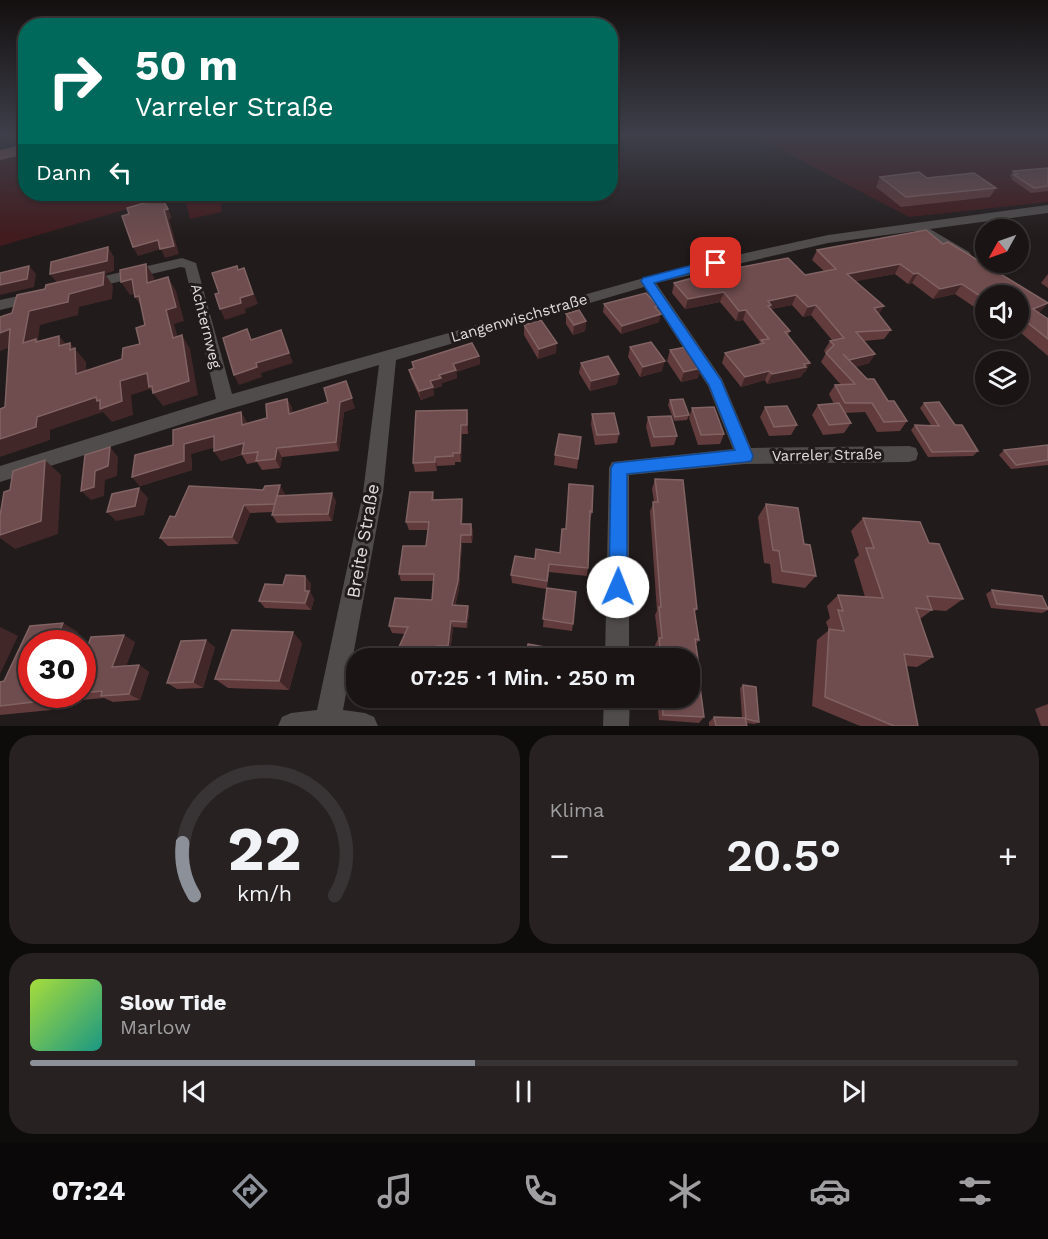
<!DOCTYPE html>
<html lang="de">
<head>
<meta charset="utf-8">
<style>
	:root { --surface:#1a1414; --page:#272122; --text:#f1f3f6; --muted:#9f9ea0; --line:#383334; --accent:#8c9099 }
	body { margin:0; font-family:"Work Sans",sans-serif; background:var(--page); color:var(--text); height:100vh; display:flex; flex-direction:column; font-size:22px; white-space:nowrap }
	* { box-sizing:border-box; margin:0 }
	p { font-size:20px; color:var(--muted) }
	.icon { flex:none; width:33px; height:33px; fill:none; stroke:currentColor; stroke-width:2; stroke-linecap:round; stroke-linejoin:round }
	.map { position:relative; height:726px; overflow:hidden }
	.sheet { display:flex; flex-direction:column; gap:9px; padding:9px; background:#0e0b0b; flex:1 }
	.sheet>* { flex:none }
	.banner { position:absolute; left:18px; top:18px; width:600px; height:183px; border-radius:24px; box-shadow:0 2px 4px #0004,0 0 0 2px var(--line); background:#00695c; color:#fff; overflow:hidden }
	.needle { width:39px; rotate:230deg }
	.tools { position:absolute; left:975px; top:219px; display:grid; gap:12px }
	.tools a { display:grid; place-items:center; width:54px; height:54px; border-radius:50%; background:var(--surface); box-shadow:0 2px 4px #0004,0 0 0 2px var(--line); font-size:30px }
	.speed { position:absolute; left:18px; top:630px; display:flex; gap:12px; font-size:30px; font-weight:700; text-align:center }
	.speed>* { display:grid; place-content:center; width:78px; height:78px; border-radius:50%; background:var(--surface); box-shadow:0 2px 4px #0004,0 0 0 2px var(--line); line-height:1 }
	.speed .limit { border:9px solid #d22; background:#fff; color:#111 }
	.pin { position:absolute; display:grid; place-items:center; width:51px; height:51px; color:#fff; margin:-26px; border-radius:12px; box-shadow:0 3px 9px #0006 }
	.me { position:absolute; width:66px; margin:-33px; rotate:1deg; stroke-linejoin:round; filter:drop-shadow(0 0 4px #0008) }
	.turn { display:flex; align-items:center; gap:21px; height:126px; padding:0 18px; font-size:27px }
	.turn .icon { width:78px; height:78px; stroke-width:2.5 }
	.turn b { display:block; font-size:42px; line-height:51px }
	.then { display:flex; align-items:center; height:57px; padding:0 18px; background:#0003; gap:12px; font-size:22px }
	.big { font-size:45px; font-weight:600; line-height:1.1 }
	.sheet .tile { flex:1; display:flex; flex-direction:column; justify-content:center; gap:9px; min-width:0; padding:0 21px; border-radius:24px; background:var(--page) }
	.sheet .dial { align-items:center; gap:0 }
	.dial svg { height:156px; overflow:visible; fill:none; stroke:var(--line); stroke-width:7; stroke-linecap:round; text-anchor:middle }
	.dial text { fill:var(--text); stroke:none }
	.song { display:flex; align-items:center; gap:18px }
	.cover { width:72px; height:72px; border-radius:9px; background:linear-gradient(135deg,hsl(80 70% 55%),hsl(170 70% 35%)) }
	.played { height:6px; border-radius:3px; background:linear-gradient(90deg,var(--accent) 45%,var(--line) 45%) }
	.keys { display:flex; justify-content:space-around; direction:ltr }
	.heat { display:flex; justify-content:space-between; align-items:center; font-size:33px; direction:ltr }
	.sheet .tiles { flex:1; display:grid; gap:9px; grid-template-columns:1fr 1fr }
	.tile:last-child { grid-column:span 2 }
	.trip { position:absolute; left:346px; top:648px; width:354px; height:60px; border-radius:24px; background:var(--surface); box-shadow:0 2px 4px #0004,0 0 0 2px var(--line); font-weight:600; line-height:60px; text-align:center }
	.tab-bar { display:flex; height:96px; justify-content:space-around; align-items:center; background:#0a0808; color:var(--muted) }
	.tab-bar .icon { width:42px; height:42px }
	.tab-bar .current { color:var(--accent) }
	.tab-bar b { font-size:27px; color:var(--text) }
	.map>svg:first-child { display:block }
	.green { fill:#411b1d }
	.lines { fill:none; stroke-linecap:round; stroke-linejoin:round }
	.river { fill:#865959; fill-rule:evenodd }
	.street { fill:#504c4c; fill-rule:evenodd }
	.wall { fill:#623b3c }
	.shaded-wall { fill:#422728 }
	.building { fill:#6f4c4d; stroke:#816363; stroke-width:1.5 }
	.route { fill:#1a73e8; stroke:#114b97; stroke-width:1.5 }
	.labels { text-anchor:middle; stroke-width:6; stroke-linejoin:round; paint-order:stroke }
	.street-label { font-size:15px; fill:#e1dbdb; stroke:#221b1b }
	.near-street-label { font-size:18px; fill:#e1dbdb; stroke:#221b1b }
</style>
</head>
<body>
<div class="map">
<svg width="1048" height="726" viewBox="0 0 1048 726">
	<rect width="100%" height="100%" fill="#221b1b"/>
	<!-- green -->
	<g class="green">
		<path d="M752,135H1048V202L909,217Z"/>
		<path d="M25,149L26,194H180L0,246V156Z"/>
		<path d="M184,194H219L222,212L190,219Z"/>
	</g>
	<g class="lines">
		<!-- river -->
		<path class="river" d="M26,144V154L0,160V150Z"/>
		<!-- street -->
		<g class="street">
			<path d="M1048,205V213L930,229L969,252L971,255L969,258L964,259L915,231L828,243L656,283L722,379L751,448L909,446L916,448L918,454L916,460L909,462L745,464L629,475V658H605L609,468L612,462L733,449L708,386L644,287L396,360L383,493L343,710L365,713L374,717L378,726H278L282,717L291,713L317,710L363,493L379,365L226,410L0,482V466L216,399L185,268L181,267L88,289L81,284L83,281L182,258L196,263L232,394L683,267L828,235Z"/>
			<path d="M37,292L44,297L42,300L0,310V300Z"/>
			<path d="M604,698H630L629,726H603Z"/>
		</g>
	</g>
	<!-- wall -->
	<g class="wall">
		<path d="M1048,168V191L1031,193L1011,179L1012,178L1010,176L1013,171Z"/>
		<path d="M880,177L927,178L996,188L990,197L901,207L876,187Z"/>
		<path d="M926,230L943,244L948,242L1048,303L1038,313L1048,319V356L1015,328H1018V296H986V315L955,294L933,299L912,283L908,284L895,274L855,281L884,306L878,314L891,330L884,339L864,341L875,354L869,363L855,367L867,379H874L888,401H894L907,421L900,431L877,432L865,412L845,413L851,423L844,433L823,435L812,415L818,405L834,404L829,394L835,385H841L821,362L826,353L824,351L830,341L832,340L811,315L803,317L792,305L771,309L790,331L788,335L810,363L805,372L803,373L801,377L767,384L765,380L741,387L722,363L725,353L759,344L760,342L743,320L736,321L720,302L685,309L672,293L674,283L711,273L788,258L805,275L824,271L812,260L817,250Z"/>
		<path d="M1048,274V288L1041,283Z"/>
		<path d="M604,304L658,306L657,309L659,322L621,334L603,312Z"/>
		<path d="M566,314L586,321L585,331L573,335L566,324Z"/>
		<path d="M524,325L556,353L538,359L524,335Z"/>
		<path d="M630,347L662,371L640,377L628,357Z"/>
		<path d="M670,350L698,378L681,382L667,361Z"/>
		<path d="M479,356L480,364L456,372L457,378L442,383V386L433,389L434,395L421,400L411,378L409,370L413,369L412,362Z"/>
		<path d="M581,363L619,374L617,384L590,391L579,373Z"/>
		<path d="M287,399L292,408V413L355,408L344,412L339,451L282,457L280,468L262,470L257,462L247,464L242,455L221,461L214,451V447L191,454L192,470L140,486L132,477L173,445L241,412L246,421L247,423L267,418Z"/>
		<path d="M670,400L689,415L687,420L674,421L668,405Z"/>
		<path d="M924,403L955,425L978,451L973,456L928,457L911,430L915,425H931L920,408Z"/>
		<path d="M765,407L797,425L791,435L769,436L760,417Z"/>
		<path d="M692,408L724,434L720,444L698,445L689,418Z"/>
		<path d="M467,410L468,419V434H462L461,462H455V465L437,466V471L415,472L413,463Z"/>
		<path d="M592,414L619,434L617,443L595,445L591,424Z"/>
		<path d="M648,417L677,436L674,445L651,447L646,427Z"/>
		<path d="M581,437L577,469L554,465L555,455Z"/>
		<path d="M1048,445V465L1011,469L999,455L1004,450Z"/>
		<path d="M655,479L697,609L695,612L699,640L696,644L700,673L698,676L704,717L699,723L659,720L657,698H690V658H656L655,645L658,639L655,615L657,611L650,511L654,502L652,489Z"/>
		<path d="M569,484L592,512L590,521L588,568L587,576L549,572L547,588L573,624L572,631L543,627L546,589L512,583L511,575L535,559L560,553L566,529Z"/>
		<path d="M433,492L434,500L463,508L462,524H471L473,532L472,543H462L459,589L455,606H468L469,613L467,628L453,627L450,653L439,652L438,658H394L405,634L392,633L389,626L432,600L433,581H401L399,574L426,546L428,530H409L406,522Z"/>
		<path d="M285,494L284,496L336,501L332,521L277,523L272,515L273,512L250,513L238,544L168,546L160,538L175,517Z"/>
		<path d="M766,504L804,544L816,576L805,588L772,583L770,564L764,563L758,517Z"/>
		<path d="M863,518L929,543L963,599L946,611L932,610L920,619L933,657L917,667L906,666L918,726H860L812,706L817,640L829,630L826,622L830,618L827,606L838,595L865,597L854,560L859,555L851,531Z"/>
		<path d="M305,576L311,584V594L314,599L311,610L265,608L259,601L283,585Z"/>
		<path d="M992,590L1048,609V610L1042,613L991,608L986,594Z"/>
		<path d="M78,632L32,694H57L51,710L0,715V682L4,681Z"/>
		<path d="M135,642L126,666L139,665L149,672L140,700L113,702L104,698L81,700L69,694H82V653Z"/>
		<path d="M302,643L289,690L228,688L215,679Z"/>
		<path d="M215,647L203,688L177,689L167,683Z"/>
		<path d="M743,685L759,722L755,724L746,723L747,726H709V722L714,717L742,718L740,688Z"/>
		<path d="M1048,704V726H1041L1035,709Z"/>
	</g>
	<!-- shaded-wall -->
	<g class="shaded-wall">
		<path d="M168,209L172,218L169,219L179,254L165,258L161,249L138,256L133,247L164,210Z"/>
		<path d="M108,247L114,257V271L105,274L113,286L112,299L79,307L78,315L40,325L38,341L48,353L23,343L29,311L58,284L50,274Z"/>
		<path d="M146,264L154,277L156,297L147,283Z"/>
		<path d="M900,264L895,274L842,284L847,274Z"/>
		<path d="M29,266L36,274L34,287L0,295V285Z"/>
		<path d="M244,268L258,304L245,309L246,313L225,320L220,309Z"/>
		<path d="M918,273L912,283L908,284L914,274Z"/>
		<path d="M168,277L176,291L184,321L174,324L182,352L173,338L166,310Z"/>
		<path d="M132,279L140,293L130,295L121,282Z"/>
		<path d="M962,284L955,294L933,299L940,289Z"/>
		<path d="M724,292L720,302L685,309L688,299Z"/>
		<path d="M796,295L792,305L769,309L764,315L768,301Z"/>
		<path d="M139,296L144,311L135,297Z"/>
		<path d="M1048,303L1039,313L1024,319L1033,309Z"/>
		<path d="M816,305L811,315L803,317L808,307Z"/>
		<path d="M884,306L878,316L874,308Z"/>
		<path d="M746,310L743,320L736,321L739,311Z"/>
		<path d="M661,314L659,322L621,334L622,326Z"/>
		<path d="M586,321L585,331L573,335L574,325Z"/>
		<path d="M10,329L22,343L0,351V333Z"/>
		<path d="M281,330L293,363L261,373L262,377L239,385L234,375L256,363Z"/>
		<path d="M182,335L190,349L198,395L163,406L150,389L131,395L133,415L112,422L103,412L50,430V440L0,457V439L37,417L120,381Z"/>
		<path d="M59,336L70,349V343L86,362L87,388L76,374L59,346Z"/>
		<path d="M557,343L556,353L538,359L539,349Z"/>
		<path d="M875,354L869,363L843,370L849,360Z"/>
		<path d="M479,356L480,364L456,372L457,378L442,383V386L433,389L434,395L421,400L419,391L453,364Z"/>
		<path d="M665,361L662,371L640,377L643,367Z"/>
		<path d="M810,363L805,372L803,373L801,377L767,384L772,374Z"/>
		<path d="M701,368L698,378L681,382L684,372Z"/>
		<path d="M769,371L765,380L741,387L745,377Z"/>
		<path d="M619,374L617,384L590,391L591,381Z"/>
		<path d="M346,381L355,408L344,412L339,451L336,442L340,402Z"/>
		<path d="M287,399L292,408L294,424L289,414Z"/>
		<path d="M467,410L468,419V434L467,425Z"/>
		<path d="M241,412L246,421L247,434L242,425Z"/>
		<path d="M461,425L462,434L461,462L460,453Z"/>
		<path d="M214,436L220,446L191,454L192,470L140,486L132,477L184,444Z"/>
		<path d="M244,443L250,452L221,461L214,451Z"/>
		<path d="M110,447L118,457L117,476L105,480L104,496L91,500L81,491Z"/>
		<path d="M277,448L282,457L280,468L275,459Z"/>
		<path d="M435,457L437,466V471L435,462Z"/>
		<path d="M45,460L61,475L58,534L15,549L0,538V535Z"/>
		<path d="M280,485L285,494L280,512L275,504Z"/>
		<path d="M139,488L148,498L144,515L116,521L107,512Z"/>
		<path d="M332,493L336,501L332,521L328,514Z"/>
		<path d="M462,499L463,508L462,532L461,524Z"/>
		<path d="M244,505L250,513L238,544L232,537Z"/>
		<path d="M471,524L473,532L472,543L471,535Z"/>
		<path d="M461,535L462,543L459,589L453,612L452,605Z"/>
		<path d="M305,576L311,584V594L314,599L311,610L305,603Z"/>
		<path d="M468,606L469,613L467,628L466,622Z"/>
		<path d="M451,621L453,627L450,653L448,646Z"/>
		<path d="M63,623L78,632L74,644H54Z"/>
		<path d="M0,627L18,636L0,674Z"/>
		<path d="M293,632L302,643L289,690L279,681Z"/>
		<path d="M124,635L135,642L123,674L112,667Z"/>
		<path d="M206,640L215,647L203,688L193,682Z"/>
		<path d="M437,646L439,652L438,658H435Z"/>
		<path d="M139,665L149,672L140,700L129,694Z"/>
		<path d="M36,694H57L51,710L33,702Z"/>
	</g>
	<!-- building -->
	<g class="building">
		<path d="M1048,168V186L1034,188L1014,175L1017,174L1013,171Z"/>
		<path d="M919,172L927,178L974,173L996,188L906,197L880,177Z"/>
		<path d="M162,198L168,209L164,210L174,246L160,249L158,240L133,247L122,216L129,214L127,208Z"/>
		<path d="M926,230L943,244L948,242L1048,303L1033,309L1048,319V339L1018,315V296H986V300L962,284L940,289L918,273L914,274L900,264L847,274L884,306L874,308L891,330L856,332L875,354L849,360L843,354L867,379H874L888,401H894L907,421L884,422L872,403H845L835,385L855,384L826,353L834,345L830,341L844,338L816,305L808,307L796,295L768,301L771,305L768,306L790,331L785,332L810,363L804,364L806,367L772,374L769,371L745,377L725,353L764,343L761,340L769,339L746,310L739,311L724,292L688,299L674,283L711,273L788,258L805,275L836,269L817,250Z"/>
		<path d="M108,247L107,261L50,274L51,262Z"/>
		<path d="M146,264L147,283L168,277L176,307L166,310L173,338L182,335L189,381L153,393L152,386L149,387L147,373L120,381L122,401L100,409V400L97,401L96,397L37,417L36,427L0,439V409L5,407L10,329L0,333V317L12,313L17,295L45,289L46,285L104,272L103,285L69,294L68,302L29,311L23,343L36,339V342L59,336V346L70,343V350L75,348L76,374L122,359L123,348L140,344L136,328L145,325L139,296L135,297L132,279L121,282L120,270Z"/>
		<path d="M29,266L27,279L0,285V273Z"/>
		<path d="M237,266L238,270L244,268L253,294L240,298L241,303L220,309L215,294L219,293L212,273Z"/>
		<path d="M646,293L658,306L655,307L661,314L622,326L604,304Z"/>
		<path d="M579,310L586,321L574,325L566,314Z"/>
		<path d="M541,320L557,343L539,349L524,325Z"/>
		<path d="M247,329L251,340L281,330L289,353L256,363L257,367L234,375L223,338Z"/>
		<path d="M651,342L665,361L643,367L630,347Z"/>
		<path d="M472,343L479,356L453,364L456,370L439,375L441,378L430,381L433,387L419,391L409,370L414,368L412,362Z"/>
		<path d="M686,347L701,368L684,372L670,350Z"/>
		<path d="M608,356L619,374L591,381L581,363Z"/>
		<path d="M346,381L352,398L340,402L336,442L277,448L275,459L256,461L258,452L242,454L244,443L214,451V436L184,444V461L132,477L135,455L173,445V430L241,412L242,425L267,418L266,404L287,399L289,414L328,402L324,388Z"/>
		<path d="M683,399L689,415L675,417L670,400Z"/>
		<path d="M939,402L955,425H962L978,451L932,452L915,425L939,426L924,403Z"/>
		<path d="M839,403L851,423L829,425L818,405Z"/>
		<path d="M787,406L797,425L774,427L765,407Z"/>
		<path d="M714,407L724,434L701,435L692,408Z"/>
		<path d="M467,410V425H461L460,453H453V456L435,457V462L413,463L416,411Z"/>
		<path d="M614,413L619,434L597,435L592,414Z"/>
		<path d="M671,416L677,436L654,437L648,417Z"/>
		<path d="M559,434L581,437L578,459L555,455Z"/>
		<path d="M1048,445V460L1016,465L1004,450Z"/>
		<path d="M110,447L108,466L95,471L94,487L81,491L85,455Z"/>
		<path d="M45,460L41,521L0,535V516L4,492L10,490L13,471Z"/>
		<path d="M655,479L683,480L697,609H694L699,640L695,639L700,673L698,672L704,717L663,715L662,698H690V658H661L659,638H662L659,607H661L653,502H658Z"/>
		<path d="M569,484L593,486L592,512L590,511L588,568L549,564L547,581L511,575L515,556L535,559L536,549L560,553L562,529H566Z"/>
		<path d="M280,485L275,504L244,505L232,537L160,538L170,516L175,517L189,486L263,490L265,486Z"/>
		<path d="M139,488L135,506L107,512L112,494Z"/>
		<path d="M410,492H433L432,500L462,499L461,524H471V535H461L458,581L452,605L468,606L466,622L451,621L448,646H437L435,658H394L408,627L389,626L395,598L432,600L434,574H399L403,546H426L429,522H406Z"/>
		<path d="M332,493L328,514L272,515L277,496Z"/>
		<path d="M766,504L798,508L804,544L810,545L816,576L782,571L779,551L773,550Z"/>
		<path d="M863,518L920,522L929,543L939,544L963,599L927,596L932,610L916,608L933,657L904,654L918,726H894L825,697L829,629L844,631L838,610L843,611L838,595L883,598L866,548H874Z"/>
		<path d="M286,575L305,576V591H309L305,603L259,601L265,584L283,585Z"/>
		<path d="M547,588L576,592L573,624L543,619Z"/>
		<path d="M992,590L1042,596L1048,609L997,604Z"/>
		<path d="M63,623L54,644H32V694H36L33,702L0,706V682L4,681L30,626Z"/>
		<path d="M232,630L293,632L279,681L215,679Z"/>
		<path d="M124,635L112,667L139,665L129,694L101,696L102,691L82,693V653H85L91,637Z"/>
		<path d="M206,640L193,682L167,683L181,641Z"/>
		<path d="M528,644L562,650L561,658H526Z"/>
		<path d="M743,685L756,687L759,722L746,719Z"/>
		<path d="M714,717L745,718L747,726H716Z"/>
	</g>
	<!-- sky -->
	<linearGradient id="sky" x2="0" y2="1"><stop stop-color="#130f0f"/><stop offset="0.57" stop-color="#3e3f4a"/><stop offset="1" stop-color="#3e3f4a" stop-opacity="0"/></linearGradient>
	<rect width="1048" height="237" fill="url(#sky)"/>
	<!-- route -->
	<path class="route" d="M716,259L722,263L720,265L654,283L721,380L753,456L751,461L745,462L627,474V587L625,593L618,596L611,593L609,587L611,468L614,463L735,450L709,385L641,281L643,278Z"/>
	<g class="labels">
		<!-- street labels -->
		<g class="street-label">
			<text transform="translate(519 318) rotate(-16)" y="5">Langenwischstraße</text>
			<text transform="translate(206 326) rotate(76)" y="5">Achternweg</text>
			<text transform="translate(827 455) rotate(-1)" y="5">Varreler Straße</text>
		</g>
		<!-- near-street labels -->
		<g class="near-street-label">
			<text transform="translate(363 541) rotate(-80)" y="6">Breite Straße</text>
		</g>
	</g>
</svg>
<div class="tools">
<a><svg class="needle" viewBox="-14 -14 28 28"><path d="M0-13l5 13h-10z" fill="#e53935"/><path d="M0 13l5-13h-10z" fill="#9f9ea0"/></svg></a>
<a><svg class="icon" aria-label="sound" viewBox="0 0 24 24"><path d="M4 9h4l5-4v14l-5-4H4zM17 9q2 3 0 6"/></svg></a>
<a><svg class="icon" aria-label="layers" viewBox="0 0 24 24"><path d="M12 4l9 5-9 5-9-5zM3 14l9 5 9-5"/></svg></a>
</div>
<div class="speed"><div class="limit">30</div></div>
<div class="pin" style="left:716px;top:263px;background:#d93025"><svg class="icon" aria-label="arrive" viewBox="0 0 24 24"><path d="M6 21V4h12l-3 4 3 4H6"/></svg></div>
<svg class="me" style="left:618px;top:587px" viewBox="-20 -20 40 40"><circle r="19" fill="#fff"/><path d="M0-13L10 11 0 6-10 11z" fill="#1a73e8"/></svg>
<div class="trip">07:25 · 1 Min. · 250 m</div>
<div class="banner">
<div class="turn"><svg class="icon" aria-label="right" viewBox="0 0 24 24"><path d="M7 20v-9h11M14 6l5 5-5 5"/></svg><div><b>50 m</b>Varreler Straße</div></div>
<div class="then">Dann<svg class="icon" aria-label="left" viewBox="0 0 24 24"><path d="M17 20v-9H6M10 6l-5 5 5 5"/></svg></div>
</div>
</div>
<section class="sheet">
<div class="tiles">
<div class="tile dial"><svg viewBox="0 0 100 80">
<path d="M14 69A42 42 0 1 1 86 69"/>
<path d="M14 69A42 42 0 0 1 8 42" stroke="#8c9099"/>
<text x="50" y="56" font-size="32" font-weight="700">22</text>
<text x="50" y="72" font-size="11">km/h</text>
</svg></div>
<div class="tile"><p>Klima</p>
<div class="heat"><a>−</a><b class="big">20.5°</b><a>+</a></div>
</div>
<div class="tile">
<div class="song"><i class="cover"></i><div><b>Slow Tide</b><p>Marlow</p></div></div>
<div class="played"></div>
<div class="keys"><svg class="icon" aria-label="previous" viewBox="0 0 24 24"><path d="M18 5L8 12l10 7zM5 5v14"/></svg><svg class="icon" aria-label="pause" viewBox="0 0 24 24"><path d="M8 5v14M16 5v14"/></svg><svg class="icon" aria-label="next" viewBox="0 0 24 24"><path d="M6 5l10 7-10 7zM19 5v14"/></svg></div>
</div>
</div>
</section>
<nav class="tab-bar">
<b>07:24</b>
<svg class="icon current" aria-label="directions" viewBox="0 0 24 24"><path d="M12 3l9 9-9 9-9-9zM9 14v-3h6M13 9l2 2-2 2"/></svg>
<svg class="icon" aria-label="music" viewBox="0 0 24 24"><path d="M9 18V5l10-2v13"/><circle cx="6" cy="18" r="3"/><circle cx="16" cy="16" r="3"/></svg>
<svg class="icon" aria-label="phone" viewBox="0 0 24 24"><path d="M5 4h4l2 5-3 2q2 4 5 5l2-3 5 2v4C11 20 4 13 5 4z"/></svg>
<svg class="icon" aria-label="climate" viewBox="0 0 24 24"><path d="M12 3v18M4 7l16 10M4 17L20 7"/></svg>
<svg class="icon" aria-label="car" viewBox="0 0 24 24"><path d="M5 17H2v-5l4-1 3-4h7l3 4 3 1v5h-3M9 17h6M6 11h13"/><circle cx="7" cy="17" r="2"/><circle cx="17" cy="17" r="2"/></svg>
<svg class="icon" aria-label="filters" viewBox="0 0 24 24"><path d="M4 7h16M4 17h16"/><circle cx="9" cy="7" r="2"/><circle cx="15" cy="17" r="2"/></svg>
</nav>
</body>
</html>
